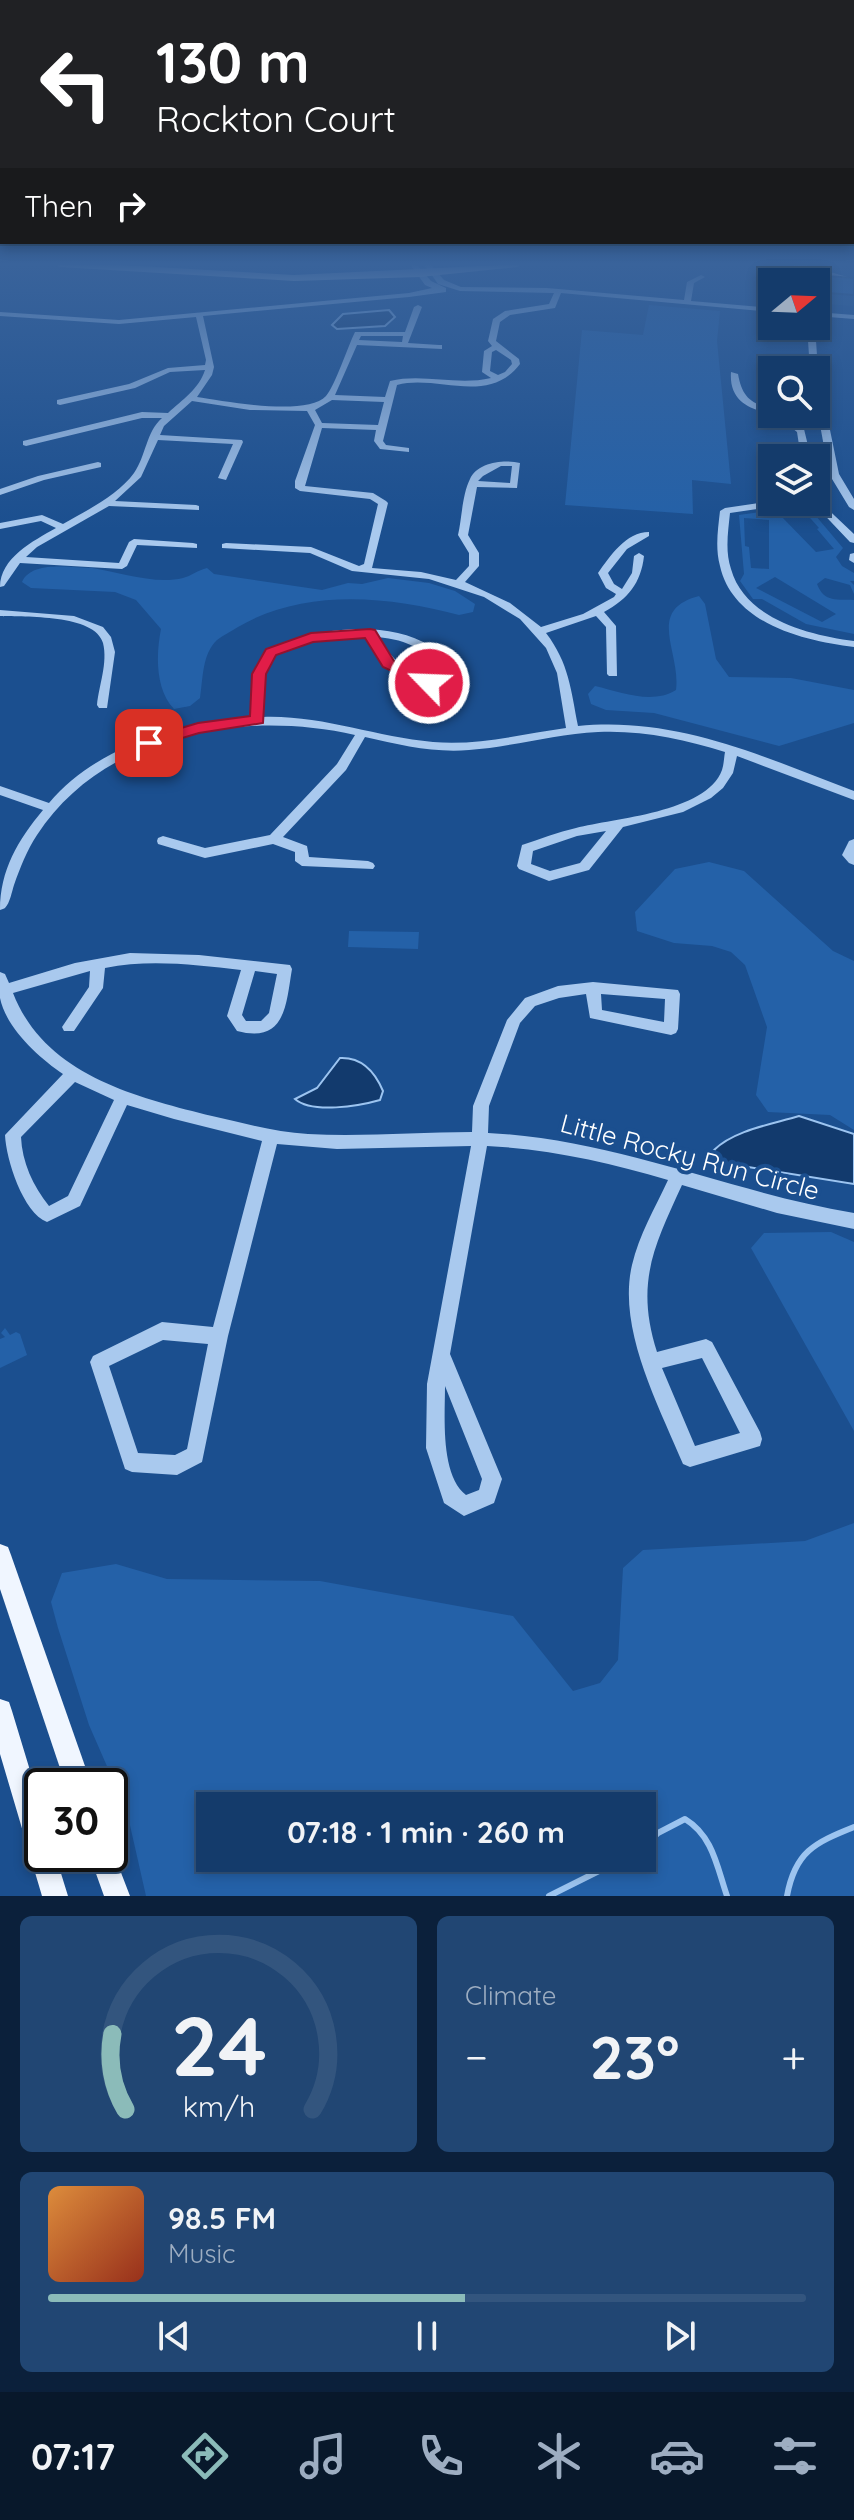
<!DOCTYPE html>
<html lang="en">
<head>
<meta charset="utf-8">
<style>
	:root { --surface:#143b6b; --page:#214673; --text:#f1f3f6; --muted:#9dadc1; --line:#33557e; --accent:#8bbbb9 }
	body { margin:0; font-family:Quicksand,sans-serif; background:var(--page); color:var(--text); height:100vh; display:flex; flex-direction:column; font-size:30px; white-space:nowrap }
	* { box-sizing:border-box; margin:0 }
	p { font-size:26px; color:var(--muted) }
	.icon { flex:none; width:44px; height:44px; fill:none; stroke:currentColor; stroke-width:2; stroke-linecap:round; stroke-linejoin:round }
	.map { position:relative; height:1896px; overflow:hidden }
	.panel { display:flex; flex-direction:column; gap:20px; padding:20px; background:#0b203b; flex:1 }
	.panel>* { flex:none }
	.hud { position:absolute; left:0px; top:0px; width:854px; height:244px; box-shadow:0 4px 12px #0003,0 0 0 2px var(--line); background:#202124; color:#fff; overflow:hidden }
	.needle { width:52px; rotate:71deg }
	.buttons { position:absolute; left:758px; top:268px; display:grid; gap:16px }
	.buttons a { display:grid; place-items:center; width:72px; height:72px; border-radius:0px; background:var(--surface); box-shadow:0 4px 12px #0003,0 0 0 2px var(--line); font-size:40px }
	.speed { position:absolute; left:24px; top:1768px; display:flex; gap:16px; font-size:40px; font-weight:700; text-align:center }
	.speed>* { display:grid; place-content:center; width:104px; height:104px; border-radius:50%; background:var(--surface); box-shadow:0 4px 12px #0003,0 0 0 2px var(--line); line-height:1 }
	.speed .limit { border:4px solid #111; border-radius:12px; background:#fff; color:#111 }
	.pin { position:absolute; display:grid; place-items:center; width:68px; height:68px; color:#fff; margin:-34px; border-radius:16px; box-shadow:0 4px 12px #0006 }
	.me { position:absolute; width:88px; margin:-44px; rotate:294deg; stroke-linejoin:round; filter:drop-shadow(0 0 6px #0008) }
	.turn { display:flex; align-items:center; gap:28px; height:168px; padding:0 24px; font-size:36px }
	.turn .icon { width:104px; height:104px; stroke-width:2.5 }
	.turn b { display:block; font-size:56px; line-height:68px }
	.then { display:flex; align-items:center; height:76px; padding:0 24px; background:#0003; gap:16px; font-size:30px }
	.big { font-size:60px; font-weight:700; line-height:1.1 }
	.panel .tile { flex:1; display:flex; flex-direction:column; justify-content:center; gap:12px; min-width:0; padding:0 28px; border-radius:12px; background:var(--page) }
	.panel .dial { align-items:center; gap:0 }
	.dial svg { height:208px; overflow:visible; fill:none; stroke:var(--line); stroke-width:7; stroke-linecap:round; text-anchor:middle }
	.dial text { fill:var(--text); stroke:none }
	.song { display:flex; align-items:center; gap:24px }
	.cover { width:96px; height:96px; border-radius:12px; background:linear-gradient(135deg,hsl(30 70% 55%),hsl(10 70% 35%)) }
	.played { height:8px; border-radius:4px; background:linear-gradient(90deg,var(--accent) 55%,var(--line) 55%) }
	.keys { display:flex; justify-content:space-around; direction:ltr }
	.heat { display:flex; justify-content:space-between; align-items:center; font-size:44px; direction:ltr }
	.panel .tiles { flex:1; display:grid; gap:20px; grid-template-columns:1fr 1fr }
	.tile:last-child { grid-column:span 2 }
	.trip { position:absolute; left:196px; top:1792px; width:460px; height:80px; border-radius:0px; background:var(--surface); box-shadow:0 4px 12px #0003,0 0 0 2px var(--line); font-weight:700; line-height:80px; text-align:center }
	.dock { display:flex; height:128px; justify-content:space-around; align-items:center; background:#08182b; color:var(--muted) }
	.dock .icon { width:56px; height:56px }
	.dock .on { color:var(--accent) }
	.dock b { font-size:36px; color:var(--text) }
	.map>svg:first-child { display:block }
	.green { fill:#2461a8; fill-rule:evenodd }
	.water { fill:#123a6d; stroke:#9cc4f0; stroke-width:2 }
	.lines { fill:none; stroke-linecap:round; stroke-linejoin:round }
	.stream { stroke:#9cc4f0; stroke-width:6 }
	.minor { fill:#a9c9ee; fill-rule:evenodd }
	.major { fill:#f0f6ff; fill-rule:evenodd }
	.highway { fill:#fff; fill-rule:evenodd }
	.wall { fill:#245895 }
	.building { fill:#2a66ad; stroke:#1d4779; stroke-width:2 }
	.route { fill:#e11d48; stroke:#92132f; stroke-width:2 }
	.labels { text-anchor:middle; stroke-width:8; stroke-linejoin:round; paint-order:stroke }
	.street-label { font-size:26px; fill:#fff; stroke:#1b4f8f }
</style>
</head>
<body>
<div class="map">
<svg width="854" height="1896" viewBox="0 0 854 1896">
	<rect width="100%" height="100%" fill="#1b4f8f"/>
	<!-- green -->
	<g class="green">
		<path d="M649,305L720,311L717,341L731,484L692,480L693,514L565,505L582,330L643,335Z"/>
		<path d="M805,502L815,508L810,509L843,548L836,557L842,566L854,573V581H850L854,585V594L850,585L825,578L817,584C824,603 838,599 854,600V634L806,624L762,599H753L740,581L744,574L739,515L802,506L801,503ZM803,510L819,528L817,529L834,549L816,552L779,514ZM744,518L769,520V569L751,568L749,547L745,546ZM775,577L836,614L822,622L756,588Z"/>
		<path d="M92,568C119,572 155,585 183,578C191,576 198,570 207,568L214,574L322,590L348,583L362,584L388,578L429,583L455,591L475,604L473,612L459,615C388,596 304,588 238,627C232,631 223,635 217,640C202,654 203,679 200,698L190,706L174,709C155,689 156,654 161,629L136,600L115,592L31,588L22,582C32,560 71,568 92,568Z"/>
		<path d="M699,596L705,604L716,659L729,677L791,678L854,690V723L779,746L654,713L606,710L591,704L588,694L595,686C621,692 652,705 676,690C681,652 645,610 699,596Z"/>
		<path d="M709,862L744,871L833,951L854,961V1130L830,1115L768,1112L756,1095L767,1027L745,965L731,952L712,946L674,943L637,931L635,912L675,869Z"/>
		<path d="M349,931L419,932L418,949L348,947Z"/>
		<path d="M831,1232L854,1242V1431L751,1248L764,1233Z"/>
		<path d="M5,1328L10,1335L16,1332L20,1334L27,1355L0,1368V1339L5,1337L1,1333Z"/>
		<path d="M854,1523V1896H146L127,1812L89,1725L58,1628L51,1602L62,1573L116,1564L167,1579L320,1581L513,1616L573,1691L600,1683L618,1660L623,1568L643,1550L805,1541ZM210,1806H642V1858H210Z"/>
	</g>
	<!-- water -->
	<g class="water">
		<path d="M389,310L395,317L385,326L337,329L332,325L343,314Z"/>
		<path d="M340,1058C362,1057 375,1072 383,1091L380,1100C359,1106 312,1114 295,1099L317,1088Z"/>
		<path d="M799,1116L854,1134V1184L729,1164L718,1158L714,1150C734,1130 773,1124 799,1116Z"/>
	</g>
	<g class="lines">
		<!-- stream -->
		<g class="stream">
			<path d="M642,1848L658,1833L685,1819C713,1836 717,1867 727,1896"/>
			<path d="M549,1896L625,1858"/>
			<path d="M787,1896C795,1852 814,1843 854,1827"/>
		</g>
		<!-- minor -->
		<g class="minor">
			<path d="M410,264H416L431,281L446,288V292L409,297L203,316L214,367L212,375L197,397C224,401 307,417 326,396C335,386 348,346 355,332H405L414,307L418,305L422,307L408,343L439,345H442V349L357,345L335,395L385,397L390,381C423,373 457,386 491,378L482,372L484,351L492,346L488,341L493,319L505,311L549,304L554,293L460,291L438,284L424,264H430L444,280L461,287L547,288L684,300L687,282L701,275L705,277L694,283L691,301L772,308V312L561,293L555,308L510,315L500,322L496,341L519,359L520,364C488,406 437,374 397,385L383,441L386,445L409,448V452L380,449L374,441L376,430L322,428L305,486L373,493L386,501L388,503L372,568L421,572L456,580L469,566V553L458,535C462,518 462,495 470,479C477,462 505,459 520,463L517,488L477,487L468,535L479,553V566L465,582L510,603L541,627L583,614L614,597L616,594L606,588L598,573C610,556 626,532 649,532V536L627,549L608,573L614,584L622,589L632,573L634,556L639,553L644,556C641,583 628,599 604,612L616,626L617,676H609L607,674L606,627L596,616L546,633C569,663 571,690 578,726C677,716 764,757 854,791V800L737,756L733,773L723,788L711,798L683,812L623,827L589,870L549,881L519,869L517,866L522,845C540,839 558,832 576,828C614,818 706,813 722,770C724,764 724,757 725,752C684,739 641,730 598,732C554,734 512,747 469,750C434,753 400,745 365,737L346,770L283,837L307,846L309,857L368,861L373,863L375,866L373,869L302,866L295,861V852L273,844L205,858L158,844L157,841L158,838L163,836L205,848L270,835L337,764L355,735C244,710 104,732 37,835C27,850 20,868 14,885C12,891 10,903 5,908C4,909 2,909 0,910C0,870 18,840 43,810L0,795V786L49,803C97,746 180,722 251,718C252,695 250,673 265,653C269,647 279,645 286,642C328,627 391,621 430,646C443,654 448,667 453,681C445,686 437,685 427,684C398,681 381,661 367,637L308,642L275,654L265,674L263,717C322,715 375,737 433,742C478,746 522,734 566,728L557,673L546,648L520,619L484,597L429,579L352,571L310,553L222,548V544L226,543L311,547L359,566L364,564L378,504L370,499L300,491L295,488V481L315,425L307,411L250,410L192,401L164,426L160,435L242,440L243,442L226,480L218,478L233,444L158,440L141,477L115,501L196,505L199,506V510L109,506L37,547L26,557L119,563L129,542L134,539L193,543L197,544V548L137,545L127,566L122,569L20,563L4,586L0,587C0,558 33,541 56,528L41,521L0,529V523L42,515L63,524C86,511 118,495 134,473C146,456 146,432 162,418H142L26,446L23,445V441L142,412L168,413C182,400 199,389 205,370L170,372L135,388L60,405L57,404V400L129,384L168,368L205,365L206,360L196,317L119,324L0,316V312L119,320L409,293L432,288L425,285ZM361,336H403L402,342L359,340ZM496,350L511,360L512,364L505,372L498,375L490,371L492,352ZM332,400L384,402L378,425L322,423L315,410ZM501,466H512L510,483L478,481L483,476ZM378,637C407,640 430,649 440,678C411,679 393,661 378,637ZM606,831L580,863L550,871L531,864L533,851L577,836Z"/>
			<path d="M816,312L854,315V319L816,316Z"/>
			<path d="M807,326H815L818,370L816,372V370H810Z"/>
			<path d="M731,372L738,374C742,396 750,404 772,408V414C748,409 729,400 731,372Z"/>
			<path d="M816,378L820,381L839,474L854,499V510L849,507L829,474L816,403Z"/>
			<path d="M774,414H784L804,429L811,458H801L797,432Z"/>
			<path d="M98,462L101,463V467L44,480L0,495V489L38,476Z"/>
			<path d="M816,498L854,534V543L850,542L813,503L816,502Z"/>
			<path d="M772,501L790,502L785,505L730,513C728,532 725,551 731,569C745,619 809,635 854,641V647C804,641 733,624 720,566C715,548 718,529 720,511L725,508Z"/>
			<path d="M854,553V563L849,560L850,554Z"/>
			<path d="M0,610L74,616L103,627L111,637L115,652L107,708H99L97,705C99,685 108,663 103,643C95,614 24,617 0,616Z"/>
			<path d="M854,839V865L849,863L842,855L849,841Z"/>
			<path d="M130,953L199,955L290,965L292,969C286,1004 286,1044 237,1031L227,1016L241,970C196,965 150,959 105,968L103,988L74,1031H64L62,1027L89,987L90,971L13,993C45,1075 135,1097 212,1116C243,1123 275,1132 308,1134C362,1137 417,1132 472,1132L473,1106L507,1020L525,998L558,986L593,982L678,990L680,994L678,1029L676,1033L671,1035L590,1018L586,994L559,998L535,1006L520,1023L489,1106L488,1133C615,1139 730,1192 854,1213V1229L777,1213L682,1185C654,1246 635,1283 657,1352L706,1339L712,1342L760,1432L762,1439L760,1446L690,1467L683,1464C659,1406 617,1329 632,1265C639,1235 655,1208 668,1180C608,1162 549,1149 487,1146L450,1354L502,1479L494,1503L464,1516L444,1503L426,1448L427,1384L471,1146L337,1149L277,1144L228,1336L202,1462L177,1475L132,1472L125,1469L90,1362L93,1356L162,1322L213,1327L262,1141L174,1119L127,1105L80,1206L47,1222C23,1213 6,1159 5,1135L63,1074C39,1058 6,1028 0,998C0,990 0,980 0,972L5,974L9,983L75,963ZM255,971L277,974L269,1013L261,1021H246L242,1015ZM601,994L665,999L664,1022L602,1010ZM75,1082L114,1100L68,1196L49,1206C33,1186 22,1162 21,1137ZM163,1340L208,1344L187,1449L175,1455L138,1453L109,1366ZM702,1358L740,1433L695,1446L662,1368ZM445,1386L482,1479L479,1490L466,1495C440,1475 445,1416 445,1386Z"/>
		</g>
		<!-- major -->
		<g class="major">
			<path d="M0,1544L8,1547L11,1555L92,1786H66L0,1589Z"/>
			<path d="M0,1699L9,1702L12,1711L42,1810V1854H55L68,1896H42L0,1754Z"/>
			<path d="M110,1844L130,1896H104L89,1854H110Z"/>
		</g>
		<!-- highway -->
		<g class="highway">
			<path d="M55,264H104L294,275L522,264L517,267L420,277L294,281L60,267Z"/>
			<path d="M788,264H803L854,279V285Z"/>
		</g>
	</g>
	<!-- wall -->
	<path class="wall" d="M827,276L854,278V300L853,306L825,304V286Z"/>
	<!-- building -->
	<path class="building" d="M827,276L854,278V295L828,293Z"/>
	<!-- sky -->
	<linearGradient id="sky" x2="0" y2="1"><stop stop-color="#0f2b4f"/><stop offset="0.5" stop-color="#39639b"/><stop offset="1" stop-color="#39639b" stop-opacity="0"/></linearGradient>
	<rect width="854" height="529" fill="url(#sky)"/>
	<!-- route -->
	<path class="route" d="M370,629L375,630L394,661L435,680V686H424L383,667L365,638L313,642L276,655L266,674L263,723L199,733L149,748L141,743L144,739L198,723L250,716L252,674L266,649L311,633Z"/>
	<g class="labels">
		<!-- street labels -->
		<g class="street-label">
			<text transform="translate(690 1157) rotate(15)" y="9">Little Rocky Run Circle</text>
		</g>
	</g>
</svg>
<div class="buttons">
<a><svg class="needle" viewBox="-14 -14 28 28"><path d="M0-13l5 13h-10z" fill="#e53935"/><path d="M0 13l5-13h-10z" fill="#9dadc1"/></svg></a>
<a><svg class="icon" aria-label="search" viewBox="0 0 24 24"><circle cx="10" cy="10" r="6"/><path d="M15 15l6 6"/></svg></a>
<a><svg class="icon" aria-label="layers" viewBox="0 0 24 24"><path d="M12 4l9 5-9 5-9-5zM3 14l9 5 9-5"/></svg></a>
</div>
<div class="speed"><div class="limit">30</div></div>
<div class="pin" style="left:149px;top:743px;background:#d93025"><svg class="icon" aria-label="arrive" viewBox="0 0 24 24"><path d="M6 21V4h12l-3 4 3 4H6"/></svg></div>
<svg class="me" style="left:429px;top:683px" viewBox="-20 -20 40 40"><circle r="17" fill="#e11d48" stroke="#fff" stroke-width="3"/><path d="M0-11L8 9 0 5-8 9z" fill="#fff"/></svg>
<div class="trip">07:18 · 1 min · 260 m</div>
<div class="hud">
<div class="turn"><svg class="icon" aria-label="left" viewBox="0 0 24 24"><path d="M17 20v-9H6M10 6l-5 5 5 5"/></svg><div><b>130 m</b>Rockton Court</div></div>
<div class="then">Then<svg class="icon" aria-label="right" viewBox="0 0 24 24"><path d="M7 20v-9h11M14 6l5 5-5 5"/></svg></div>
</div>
</div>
<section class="panel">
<div class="tiles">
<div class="tile dial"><svg viewBox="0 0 100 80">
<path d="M14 69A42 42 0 1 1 86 69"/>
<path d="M14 69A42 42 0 0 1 9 40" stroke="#8bbbb9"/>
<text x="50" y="56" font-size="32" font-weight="700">24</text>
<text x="50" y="72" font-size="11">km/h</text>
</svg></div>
<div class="tile"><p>Climate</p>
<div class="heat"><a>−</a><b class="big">23°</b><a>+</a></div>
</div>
<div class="tile">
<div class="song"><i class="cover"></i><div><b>98.5 FM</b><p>Music</p></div></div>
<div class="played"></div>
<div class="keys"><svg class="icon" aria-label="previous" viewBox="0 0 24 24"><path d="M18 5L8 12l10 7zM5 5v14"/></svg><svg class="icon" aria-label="pause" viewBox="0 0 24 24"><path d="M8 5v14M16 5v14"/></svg><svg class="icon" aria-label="next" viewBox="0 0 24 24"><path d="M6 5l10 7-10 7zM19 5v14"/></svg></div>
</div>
</div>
</section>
<nav class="dock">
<b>07:17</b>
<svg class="icon on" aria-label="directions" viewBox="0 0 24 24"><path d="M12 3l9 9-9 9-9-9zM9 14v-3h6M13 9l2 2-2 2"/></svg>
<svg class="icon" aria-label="music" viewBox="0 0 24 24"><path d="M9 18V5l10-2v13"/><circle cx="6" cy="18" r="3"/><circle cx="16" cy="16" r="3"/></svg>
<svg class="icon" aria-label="phone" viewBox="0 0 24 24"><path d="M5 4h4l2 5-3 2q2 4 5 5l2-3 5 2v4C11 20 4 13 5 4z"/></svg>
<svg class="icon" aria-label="climate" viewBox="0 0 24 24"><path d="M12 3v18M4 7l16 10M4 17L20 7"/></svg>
<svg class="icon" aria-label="car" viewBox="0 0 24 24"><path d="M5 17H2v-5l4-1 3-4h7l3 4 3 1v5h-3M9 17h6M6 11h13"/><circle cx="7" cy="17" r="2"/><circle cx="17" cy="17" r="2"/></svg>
<svg class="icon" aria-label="filters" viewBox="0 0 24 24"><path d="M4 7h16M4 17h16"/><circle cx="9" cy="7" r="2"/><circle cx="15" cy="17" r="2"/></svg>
</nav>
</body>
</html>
